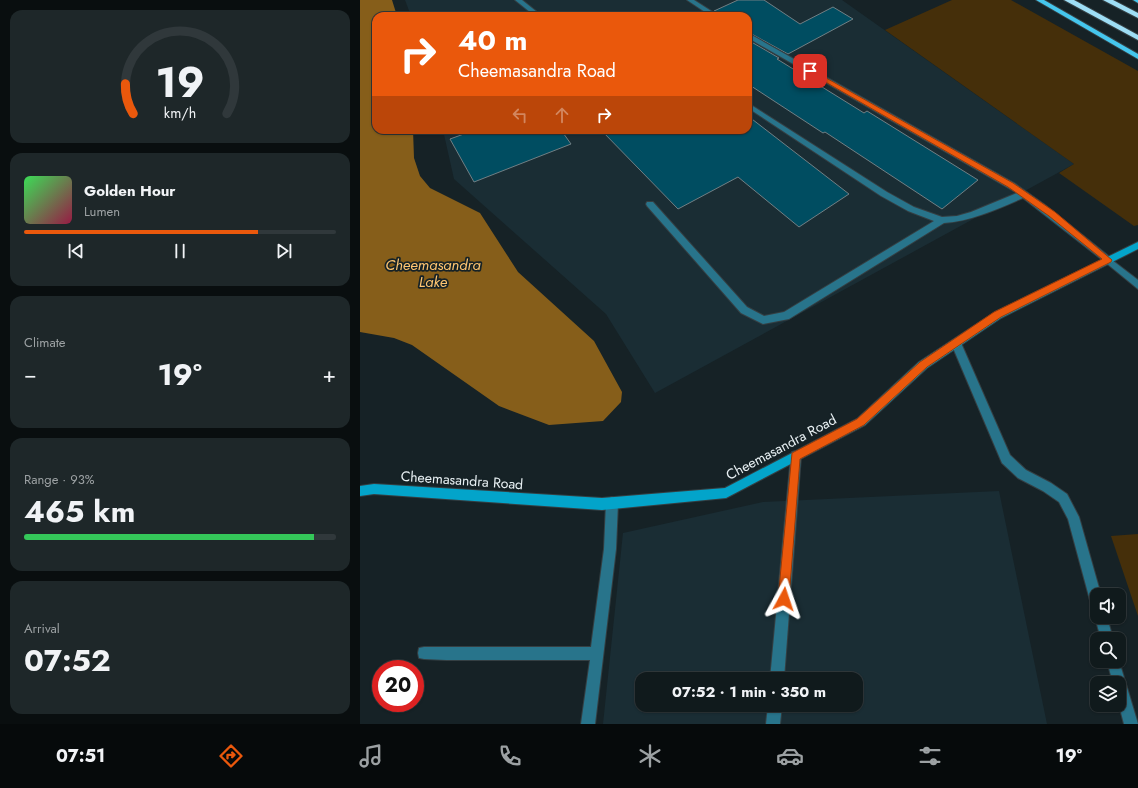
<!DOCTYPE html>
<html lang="en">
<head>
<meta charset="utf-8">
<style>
	:root { --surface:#101a1c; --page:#1e2729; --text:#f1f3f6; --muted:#9ca1a3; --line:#30383b; --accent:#ea580c }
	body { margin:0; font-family:Jost,sans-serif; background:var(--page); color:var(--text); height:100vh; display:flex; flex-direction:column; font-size:15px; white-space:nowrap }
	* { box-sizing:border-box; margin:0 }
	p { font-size:13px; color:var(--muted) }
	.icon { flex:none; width:22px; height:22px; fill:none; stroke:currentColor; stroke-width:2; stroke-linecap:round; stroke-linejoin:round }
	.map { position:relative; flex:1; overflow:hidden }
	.drawer { display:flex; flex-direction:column; gap:10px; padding:10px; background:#090e0f; width:360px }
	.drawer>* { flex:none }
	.guide { position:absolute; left:12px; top:12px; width:380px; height:122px; border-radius:12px; box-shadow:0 1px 3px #0004,0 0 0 1px var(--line); background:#ea580c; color:#fff; overflow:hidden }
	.tools { position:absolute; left:730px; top:588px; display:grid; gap:8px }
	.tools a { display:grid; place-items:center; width:36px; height:36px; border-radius:8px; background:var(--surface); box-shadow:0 1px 3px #0004,0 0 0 1px var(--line); font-size:20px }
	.speed { position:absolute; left:12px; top:660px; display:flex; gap:8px; font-size:20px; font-weight:700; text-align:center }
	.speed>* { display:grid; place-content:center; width:52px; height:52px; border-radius:50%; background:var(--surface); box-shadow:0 1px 3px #0004,0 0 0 1px var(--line); line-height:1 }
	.speed .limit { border:6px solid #d22; background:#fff; color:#111 }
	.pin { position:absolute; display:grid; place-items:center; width:34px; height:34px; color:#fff; margin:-17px; border-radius:8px; box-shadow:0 2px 6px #0006 }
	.me { position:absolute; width:44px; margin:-22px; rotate:5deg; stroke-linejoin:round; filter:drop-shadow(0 0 3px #0008) }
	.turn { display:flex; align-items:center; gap:14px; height:84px; padding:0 20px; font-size:18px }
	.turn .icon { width:52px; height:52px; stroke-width:2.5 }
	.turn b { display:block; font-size:28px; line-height:34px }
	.lanes { display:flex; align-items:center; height:38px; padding:0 20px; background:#0003; justify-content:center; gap:20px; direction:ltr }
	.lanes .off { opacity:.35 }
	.big { font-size:30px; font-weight:700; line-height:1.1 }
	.drawer .widget { flex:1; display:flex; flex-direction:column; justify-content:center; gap:6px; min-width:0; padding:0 14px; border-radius:12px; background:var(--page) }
	.drawer .dial { align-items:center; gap:0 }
	.dial svg { height:104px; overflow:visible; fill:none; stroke:var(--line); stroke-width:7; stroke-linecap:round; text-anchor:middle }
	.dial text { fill:var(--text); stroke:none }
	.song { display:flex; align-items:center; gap:12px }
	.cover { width:48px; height:48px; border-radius:6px; background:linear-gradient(135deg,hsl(130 70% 55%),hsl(340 70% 35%)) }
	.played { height:4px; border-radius:2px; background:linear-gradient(90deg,var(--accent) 75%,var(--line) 75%) }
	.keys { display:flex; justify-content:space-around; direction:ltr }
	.heat { display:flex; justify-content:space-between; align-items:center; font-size:22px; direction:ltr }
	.charge { height:6px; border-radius:3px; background:linear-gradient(90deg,#34c759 93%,var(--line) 0) }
	.trip { position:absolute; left:275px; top:672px; width:228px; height:40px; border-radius:12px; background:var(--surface); box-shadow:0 1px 3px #0004,0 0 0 1px var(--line); font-weight:700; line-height:40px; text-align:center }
	.dock { display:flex; height:64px; justify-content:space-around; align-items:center; background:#060a0b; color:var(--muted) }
	.dock .icon { width:28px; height:28px }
	.dock .active { color:var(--accent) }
	.dock b { font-size:18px; color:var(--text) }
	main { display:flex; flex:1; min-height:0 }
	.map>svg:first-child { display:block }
	.built { fill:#1a2d34; fill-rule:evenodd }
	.green { fill:#452f0a }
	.water { fill:#865e1a }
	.building { fill:#004d61; stroke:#717f84 }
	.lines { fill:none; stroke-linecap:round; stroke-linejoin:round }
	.lane-casing { stroke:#343f43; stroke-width:2 }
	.street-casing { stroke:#343f43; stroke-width:2 }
	.secondary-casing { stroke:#343f43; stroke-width:2 }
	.primary-casing { stroke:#343f43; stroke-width:2 }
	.highway-casing { stroke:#343f43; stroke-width:2 }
	.lane { fill:#28748b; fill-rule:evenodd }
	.street { fill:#28748b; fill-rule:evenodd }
	.secondary { fill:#03a4ca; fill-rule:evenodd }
	.primary { fill:#45c6ed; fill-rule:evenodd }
	.highway { fill:#9edef5; fill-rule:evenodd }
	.route { fill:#ea580c; stroke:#983908 }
	.labels { text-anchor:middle; stroke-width:3.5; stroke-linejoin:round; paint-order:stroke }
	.street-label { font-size:14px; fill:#e9f1f4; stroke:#162226 }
	.water-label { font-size:15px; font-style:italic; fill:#fec571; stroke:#162226 }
</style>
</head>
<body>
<main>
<section class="drawer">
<div class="widget dial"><svg viewBox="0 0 100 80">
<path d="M14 69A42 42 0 1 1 86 69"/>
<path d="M14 69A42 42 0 0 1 8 46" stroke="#ea580c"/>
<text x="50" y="56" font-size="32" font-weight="700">19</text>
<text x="50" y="72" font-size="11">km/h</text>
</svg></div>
<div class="widget">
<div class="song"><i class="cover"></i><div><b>Golden Hour</b><p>Lumen</p></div></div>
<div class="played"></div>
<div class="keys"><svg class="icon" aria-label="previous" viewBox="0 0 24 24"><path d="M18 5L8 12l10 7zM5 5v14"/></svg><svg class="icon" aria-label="pause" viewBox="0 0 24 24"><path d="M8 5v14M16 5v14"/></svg><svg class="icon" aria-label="next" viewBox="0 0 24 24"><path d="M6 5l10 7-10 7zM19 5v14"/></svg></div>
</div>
<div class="widget"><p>Climate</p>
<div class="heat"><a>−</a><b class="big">19°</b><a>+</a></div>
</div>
<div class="widget"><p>Range · 93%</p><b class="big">465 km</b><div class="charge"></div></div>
<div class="widget"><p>Arrival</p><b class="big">07:52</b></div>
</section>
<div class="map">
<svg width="778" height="724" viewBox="0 0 778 724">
	<rect width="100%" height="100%" fill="#162226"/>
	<!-- built -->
	<g class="built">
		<path d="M45,0H482L714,164L295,393L246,314L94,179L83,130H388V16H51Z"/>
		<path d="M639,491L687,724H243L263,533L403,502ZM282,679H496V705H282Z"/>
	</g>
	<!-- green -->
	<g class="green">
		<path d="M592,0H651L778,71V225L774,226L699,173L714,164L525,30Z"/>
		<path d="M778,534V616L751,536Z"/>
	</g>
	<!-- water -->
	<path class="water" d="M0,0H32L37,16H16V130H53L54,158L60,176L70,188L120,213L158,272L234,341L262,392L261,402L243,421L189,425L139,406L52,345L34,338L0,332Z"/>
	<!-- building -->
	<g class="building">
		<path d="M378,0H404L440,24L473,7L493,19L428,54L388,32V16H360L354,11Z"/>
		<path d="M388,40L419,58L417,59L504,113L507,111L618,180L582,209L465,132L463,133L388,84Z"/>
		<path d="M388,116L489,194L439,227L378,177L318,209L241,130H388Z"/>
		<path d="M115,130H201L211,144L114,182L90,139Z"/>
	</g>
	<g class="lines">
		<defs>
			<g id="lane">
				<path d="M155,0H162L182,16H175Z"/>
				<path d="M327,0H334L359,16H351Z"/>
				<path d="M388,33L654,183L685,205L751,258L752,260L751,262H745L663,198C637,209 612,221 584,223L429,319L403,324L381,313L287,206L286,204L287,202H293L387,307L404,316L424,312L574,221L548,211L521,196L388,108V103L527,192L554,207L582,217L597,216L611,212L657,193L388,38Z"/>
				<path d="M596,339L599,340L601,343L650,455L666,470L691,483L707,494L719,517L741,595H737V610L733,608L731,604L708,519L699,502L683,491L658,478L642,463L591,343L593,340Z"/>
				<path d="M436,451L440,452L441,456L424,679H410L431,456L432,452Z"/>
				<path d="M737,612V617H747L753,639H741L735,617Z"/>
				<path d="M759,660V661L778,724H764L759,705V683H753L747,661H759Z"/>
				<path d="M408,705H422L420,724H406Z"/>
			</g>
			<g id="street">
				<path d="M748,257L778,280V289L745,262L744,260Z"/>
				<path d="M252,497L256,499L258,503L256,549L235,724H221L230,660H86L64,659L59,658L58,653L59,648L64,647H231L244,549L246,503L248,499Z"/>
			</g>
			<path id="secondary" d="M778,242V249L641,318L567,368L505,425L366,498L242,510L14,494L0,496V486L14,484L242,498L365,488L497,419L559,362L635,312Z"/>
			<g id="primary">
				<path d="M676,0H684L778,54V59Z"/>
				<path d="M773,0H778V3Z"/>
			</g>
			<g id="highway">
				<path d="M704,0H714L778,35V40Z"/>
				<path d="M743,0H753L778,13V18Z"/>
			</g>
		</defs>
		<!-- lane casing -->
		<use href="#lane" class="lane-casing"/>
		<!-- street casing -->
		<use href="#street" class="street-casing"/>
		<!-- secondary casing -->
		<use href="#secondary" class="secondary-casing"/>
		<!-- primary casing -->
		<use href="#primary" class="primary-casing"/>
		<!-- highway casing -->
		<use href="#highway" class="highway-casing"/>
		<!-- lane -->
		<use href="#lane" class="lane"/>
		<!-- street -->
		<use href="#street" class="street"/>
		<!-- secondary -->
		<use href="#secondary" class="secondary"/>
		<!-- primary -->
		<use href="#primary" class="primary"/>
		<!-- highway -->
		<use href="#highway" class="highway"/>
	</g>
	<!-- route -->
	<path class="route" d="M448,70H452L653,183L695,212L752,260L751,262L641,317L567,367L504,425L440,459L429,599L427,603L424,605L420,603L418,599L432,453L497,419L560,362L634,312L742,259L689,216L648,187L448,72Z"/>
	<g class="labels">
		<!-- street labels -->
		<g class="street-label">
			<text transform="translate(421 447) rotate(-28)" y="5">Cheemasandra Road</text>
			<text transform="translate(102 480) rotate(4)" y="5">Cheemasandra Road</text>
		</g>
		<!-- water labels -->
		<g class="water-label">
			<text x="73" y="270">Cheemasandra<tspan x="73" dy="17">Lake</tspan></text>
		</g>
	</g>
</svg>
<div class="tools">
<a><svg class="icon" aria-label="sound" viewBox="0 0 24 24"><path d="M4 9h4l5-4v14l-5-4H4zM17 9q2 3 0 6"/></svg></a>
<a><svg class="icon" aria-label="search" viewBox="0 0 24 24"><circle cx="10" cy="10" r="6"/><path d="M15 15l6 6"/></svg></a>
<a><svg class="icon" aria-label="layers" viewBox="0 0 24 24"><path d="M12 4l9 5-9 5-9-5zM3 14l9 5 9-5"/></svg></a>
</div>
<div class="speed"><div class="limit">20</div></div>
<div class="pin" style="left:450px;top:71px;background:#d93025"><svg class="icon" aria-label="arrive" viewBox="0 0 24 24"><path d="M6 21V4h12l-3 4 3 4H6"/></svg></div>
<svg class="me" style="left:424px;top:599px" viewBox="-20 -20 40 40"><path d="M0-17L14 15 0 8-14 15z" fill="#ea580c" stroke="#fff" stroke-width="4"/></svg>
<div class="trip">07:52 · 1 min · 350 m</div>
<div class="guide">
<div class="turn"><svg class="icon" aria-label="right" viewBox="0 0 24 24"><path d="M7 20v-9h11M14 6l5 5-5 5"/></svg><div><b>40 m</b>Cheemasandra Road</div></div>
<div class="lanes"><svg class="icon off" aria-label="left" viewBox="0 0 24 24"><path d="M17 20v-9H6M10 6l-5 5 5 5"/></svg><svg class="icon off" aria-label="ahead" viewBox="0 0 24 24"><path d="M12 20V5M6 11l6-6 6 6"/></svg><svg class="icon" aria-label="right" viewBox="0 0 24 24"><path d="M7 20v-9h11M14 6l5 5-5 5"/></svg></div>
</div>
</div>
</main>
<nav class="dock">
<b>07:51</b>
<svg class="icon active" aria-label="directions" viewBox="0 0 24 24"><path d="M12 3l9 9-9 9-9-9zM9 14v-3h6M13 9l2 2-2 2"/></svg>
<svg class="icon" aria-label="music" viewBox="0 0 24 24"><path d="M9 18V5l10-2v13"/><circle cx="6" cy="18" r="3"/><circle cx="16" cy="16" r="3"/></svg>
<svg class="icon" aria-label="phone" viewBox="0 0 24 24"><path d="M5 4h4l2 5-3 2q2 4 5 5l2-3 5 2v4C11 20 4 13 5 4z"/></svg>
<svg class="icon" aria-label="climate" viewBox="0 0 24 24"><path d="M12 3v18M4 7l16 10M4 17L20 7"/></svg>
<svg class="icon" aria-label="car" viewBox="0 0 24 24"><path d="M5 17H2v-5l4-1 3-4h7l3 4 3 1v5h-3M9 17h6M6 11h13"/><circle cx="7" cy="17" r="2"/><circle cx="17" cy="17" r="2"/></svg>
<svg class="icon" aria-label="filters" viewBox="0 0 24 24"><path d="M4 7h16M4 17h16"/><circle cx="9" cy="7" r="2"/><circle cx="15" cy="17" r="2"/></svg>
<b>19°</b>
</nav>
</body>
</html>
